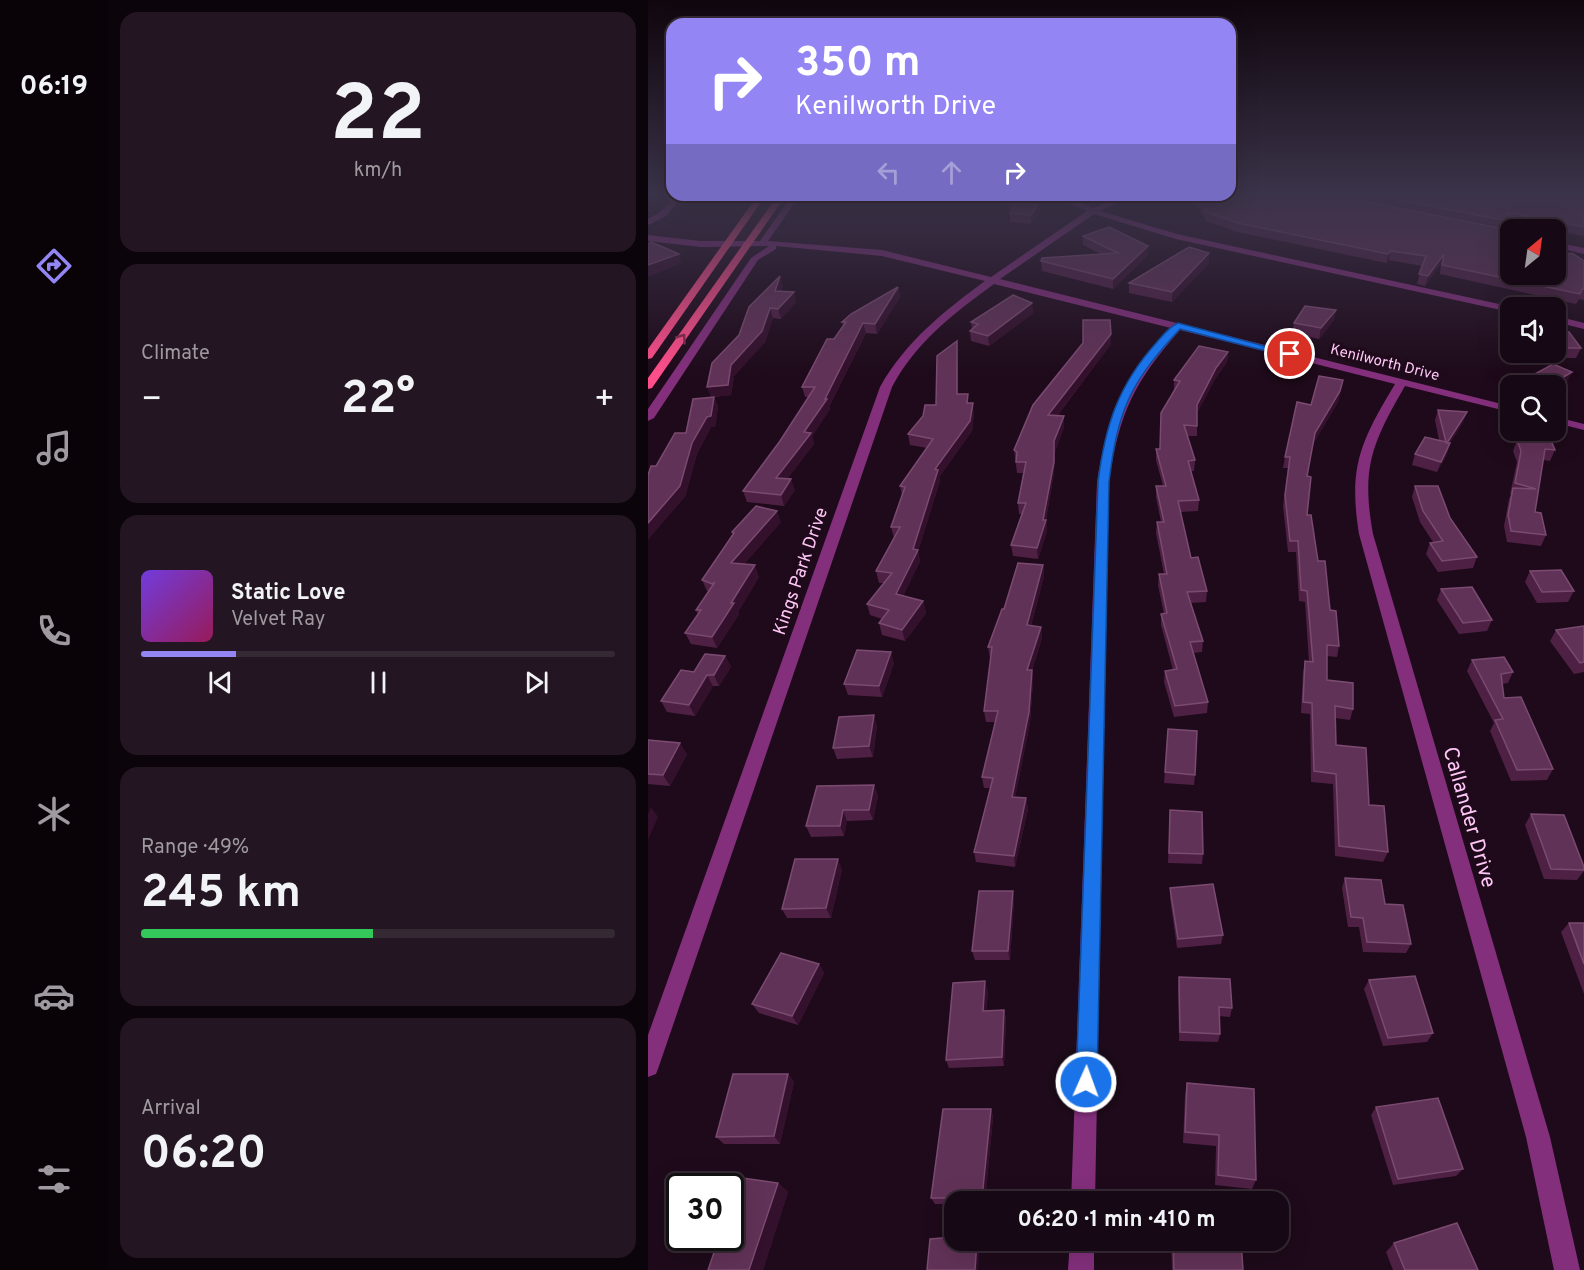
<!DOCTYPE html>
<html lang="en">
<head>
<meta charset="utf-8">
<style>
	:root { --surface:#160814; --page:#231622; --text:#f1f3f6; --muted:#9e9aa0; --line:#352934; --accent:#9386f4 }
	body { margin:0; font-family:Overpass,sans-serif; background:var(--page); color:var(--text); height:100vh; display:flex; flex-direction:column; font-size:22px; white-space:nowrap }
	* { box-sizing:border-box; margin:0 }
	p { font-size:20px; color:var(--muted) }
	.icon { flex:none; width:33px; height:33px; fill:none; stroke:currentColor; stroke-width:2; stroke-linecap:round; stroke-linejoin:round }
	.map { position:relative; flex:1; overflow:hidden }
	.drawer { display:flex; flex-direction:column; gap:12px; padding:12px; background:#0c040b; width:540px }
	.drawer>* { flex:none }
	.banner { position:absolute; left:18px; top:18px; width:570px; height:183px; border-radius:18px; box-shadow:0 6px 24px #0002,0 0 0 2px var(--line); background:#9386f4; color:#fff; overflow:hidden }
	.needle { width:39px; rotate:29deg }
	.fabs { position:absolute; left:852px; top:219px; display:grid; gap:12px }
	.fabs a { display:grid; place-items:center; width:66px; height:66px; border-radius:12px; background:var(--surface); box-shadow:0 6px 24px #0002,0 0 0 2px var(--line); font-size:30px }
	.speed { position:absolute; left:18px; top:1173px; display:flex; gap:12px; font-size:30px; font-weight:700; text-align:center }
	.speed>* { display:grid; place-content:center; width:78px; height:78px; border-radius:50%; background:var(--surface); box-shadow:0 6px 24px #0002,0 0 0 2px var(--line); line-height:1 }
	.speed .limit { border:3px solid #111; border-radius:9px; background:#fff; color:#111 }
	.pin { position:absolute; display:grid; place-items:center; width:51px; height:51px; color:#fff; margin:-26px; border:3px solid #fff; border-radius:50%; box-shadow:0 2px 6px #0007 }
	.me { position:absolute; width:66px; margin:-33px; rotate:2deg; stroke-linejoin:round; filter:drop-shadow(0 0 4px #0008) }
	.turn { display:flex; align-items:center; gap:21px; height:126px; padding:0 30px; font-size:27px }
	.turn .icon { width:78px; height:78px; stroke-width:2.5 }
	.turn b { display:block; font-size:42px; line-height:51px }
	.lanes { display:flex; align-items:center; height:57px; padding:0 30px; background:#0003; justify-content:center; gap:30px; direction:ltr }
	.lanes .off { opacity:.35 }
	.big { font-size:45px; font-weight:700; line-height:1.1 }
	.drawer .widget { flex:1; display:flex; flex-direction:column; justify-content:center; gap:9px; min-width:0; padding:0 21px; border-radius:18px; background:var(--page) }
	.drawer .dial { align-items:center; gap:0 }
	.dial b { font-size:78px; line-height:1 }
	.song { display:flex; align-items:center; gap:18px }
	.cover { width:72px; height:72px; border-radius:9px; background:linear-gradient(135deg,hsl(260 70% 55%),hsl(330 70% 35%)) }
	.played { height:6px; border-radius:3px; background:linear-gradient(90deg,var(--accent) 20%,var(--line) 20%) }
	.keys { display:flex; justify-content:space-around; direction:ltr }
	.heat { display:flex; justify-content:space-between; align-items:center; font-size:33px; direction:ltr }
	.charge { height:9px; border-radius:4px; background:linear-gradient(90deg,#34c759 49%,var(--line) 0) }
	.trip { position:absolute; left:296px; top:1191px; width:345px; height:60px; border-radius:18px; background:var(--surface); box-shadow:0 6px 24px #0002,0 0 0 2px var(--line); font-weight:700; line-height:60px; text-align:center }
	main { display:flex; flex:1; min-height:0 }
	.tab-bar { display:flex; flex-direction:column; width:108px; justify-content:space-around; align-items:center; background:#090308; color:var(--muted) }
	.tab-bar .icon { width:42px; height:42px }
	.tab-bar .active { color:var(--accent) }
	.tab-bar b { font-size:27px; color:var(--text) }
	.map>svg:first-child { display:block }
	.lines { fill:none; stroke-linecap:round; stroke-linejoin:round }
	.minor { fill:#832f7c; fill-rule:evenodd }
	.major { fill:#ff4e8a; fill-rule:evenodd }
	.wall { fill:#4e2144 }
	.shaded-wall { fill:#33102b }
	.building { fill:#613257; stroke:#7a4a70; stroke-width:1.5 }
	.oneway { stroke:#83294c }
	.route { fill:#1a73e8; stroke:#114b97; stroke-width:1.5 }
	.labels { text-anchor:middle; stroke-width:6; stroke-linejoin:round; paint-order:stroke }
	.far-street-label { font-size:15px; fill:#ffc7f7; stroke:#1e0a1a }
	.street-label { font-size:18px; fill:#ffc7f7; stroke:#1e0a1a }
	.near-street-label { font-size:21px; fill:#ffc7f7; stroke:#1e0a1a }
</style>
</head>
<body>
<main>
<nav class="tab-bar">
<b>06:19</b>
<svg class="icon active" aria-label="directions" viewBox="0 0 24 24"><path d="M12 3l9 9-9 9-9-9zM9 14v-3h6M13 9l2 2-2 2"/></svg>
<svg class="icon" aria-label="music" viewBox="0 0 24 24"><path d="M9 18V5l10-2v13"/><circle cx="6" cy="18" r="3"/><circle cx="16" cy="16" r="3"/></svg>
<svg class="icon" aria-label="phone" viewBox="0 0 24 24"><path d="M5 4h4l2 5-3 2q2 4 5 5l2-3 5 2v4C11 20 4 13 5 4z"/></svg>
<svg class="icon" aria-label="climate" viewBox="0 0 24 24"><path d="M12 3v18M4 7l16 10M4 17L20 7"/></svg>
<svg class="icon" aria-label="car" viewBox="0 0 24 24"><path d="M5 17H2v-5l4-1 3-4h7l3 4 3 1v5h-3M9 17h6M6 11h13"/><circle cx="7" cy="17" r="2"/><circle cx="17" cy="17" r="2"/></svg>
<svg class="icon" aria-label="filters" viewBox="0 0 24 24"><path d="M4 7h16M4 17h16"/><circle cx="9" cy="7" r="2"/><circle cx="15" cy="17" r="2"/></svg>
</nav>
<section class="drawer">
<div class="widget dial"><b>22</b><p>km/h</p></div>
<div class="widget"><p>Climate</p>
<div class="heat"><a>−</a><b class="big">22°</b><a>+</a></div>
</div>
<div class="widget">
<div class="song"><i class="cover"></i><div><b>Static Love</b><p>Velvet Ray</p></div></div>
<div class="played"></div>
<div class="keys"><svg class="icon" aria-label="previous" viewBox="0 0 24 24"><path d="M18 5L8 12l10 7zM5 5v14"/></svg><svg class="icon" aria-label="pause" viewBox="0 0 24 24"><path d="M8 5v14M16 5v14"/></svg><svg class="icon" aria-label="next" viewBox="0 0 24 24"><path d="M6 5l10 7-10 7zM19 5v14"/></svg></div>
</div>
<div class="widget"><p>Range · 49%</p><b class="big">245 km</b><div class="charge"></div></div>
<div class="widget"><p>Arrival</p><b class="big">06:20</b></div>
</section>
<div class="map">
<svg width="936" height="1270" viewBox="0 0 936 1270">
	<rect width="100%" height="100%" fill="#1e0a1a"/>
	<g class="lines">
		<!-- minor -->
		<g class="minor">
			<path d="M18,194L26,195L29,203L18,216L0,225V219L12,212L21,203Z"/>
			<path d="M144,195H152L120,241L234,250L343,277L439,211L402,195H413L445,208L474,195H485L452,211L529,234L865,307L862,308V312L528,239L446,214L352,279L862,406V412L757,386C724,443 713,468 725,534L902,1137L932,1270H906L878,1137L711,534C700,466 713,441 747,384L532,330C486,382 471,413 461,482L447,1202H423L449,482C460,413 476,379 523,328L346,284C306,313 268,342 244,387L11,1066L8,1074L0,1077V1035L232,387C258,341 295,312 337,281L234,256L128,246V249L110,260L6,418L0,421V409L103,258L121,246L53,247L0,241V235L53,241H112Z"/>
			<path d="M908,242L936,248V254L908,247Z"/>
			<path d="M908,316L936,323V329L908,322Z"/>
			<path d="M908,417L936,424V430L908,423Z"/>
			<path d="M422,1240H446V1270H420Z"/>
		</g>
		<!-- major -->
		<g class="major">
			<path d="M110,195H118L4,358L0,359V349Z"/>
			<path d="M130,195H138L4,388L0,389V378Z"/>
		</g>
	</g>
	<!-- wall -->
	<g class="wall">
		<path d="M582,194H936V236L908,231V230H900L879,226L885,230H862V274L936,261V300L931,299L928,304L792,274L793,263L777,286L769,284L774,266L741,260L738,263L589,232L558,221L542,195Z"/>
		<path d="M346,195H379L392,211L383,224L362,222V213L364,210Z"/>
		<path d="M435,236L500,246V255L465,289L394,271L393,261L453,254L435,245Z"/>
		<path d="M561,253V263L524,302L481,293V283Z"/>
		<path d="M135,285L133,291L148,302L133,319L125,318L117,342L86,376L83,395L66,397L70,407L67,427H63L49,454L37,497L8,466L38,433L63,397L91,335Z"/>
		<path d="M250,287L252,297L229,334L218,333L181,407L182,409L164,436L166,444L139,479L147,490L136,506L99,502L95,491L132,441L161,397H157L154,387L195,327L194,322Z"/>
		<path d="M384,303L385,313L341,346L323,341L322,331L324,329L323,322Z"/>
		<path d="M688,310L686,320L671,339L644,333L646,323Z"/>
		<path d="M908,332L933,348L928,358H909L906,352H908Z"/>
		<path d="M463,344L409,416L416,427L407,452L406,473L398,520L399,531L390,559L365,556L363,545L375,514H371L370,503L375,473H369L366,450Z"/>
		<path d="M310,351V394L321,403L326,414L324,431L291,477L292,481L270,551L272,561L255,596L275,601L278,613L257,641L234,635L231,623L234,619L222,615L219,604L236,583H231L228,571L246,538L243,527L254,495L252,486L279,448L262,445L260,434L288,405Z"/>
		<path d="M580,352L579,362L567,379L549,413V436H539L547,460L546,471H543L551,500L550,511L532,512L543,558L559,591L558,602L543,603L555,641L554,652L545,653L560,702L559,713L526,717L516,682L517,671L525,670L513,625V614H516L510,585L511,574H516L508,533L509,522H513L508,497V486H515L508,460V449H512L526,391V380Z"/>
		<path d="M885,375L919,382L908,389V386H882Z"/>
		<path d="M695,380L690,402L665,444L659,476V515L682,610L691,646L689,657L679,656V680L705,709L702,720L687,718L688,745L721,805L740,852L735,862L687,856L685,784L663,782L662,714L653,713L655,672L657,661L661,662L657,602L651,601L648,552H640L635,506L640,468H635L637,457L663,405Z"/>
		<path d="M790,410L819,412L815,422L802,443L799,454L789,472L764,465L767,454L791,440L787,420Z"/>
		<path d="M873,430H891L907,450L902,461L895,460L887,512L898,535L893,546L859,542L856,526L861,499L863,494H862L869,462L865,451Z"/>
		<path d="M767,486L802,518L829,557L825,568L790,572L778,554L782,543L785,542L772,522L764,497Z"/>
		<path d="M133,522L96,564L111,577L90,612L91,614L69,648L43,644L37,633L50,615L48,610L60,592L59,591L54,580L85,535L84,532Z"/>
		<path d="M395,565L396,576L383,626L393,627L394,638L384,670L385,681L382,723L367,797L378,798L380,809L367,867L328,862L326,852L342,788H336L334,777L347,722H338L336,711L343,658H342L340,647L356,609Z"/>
		<path d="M882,571L926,591L920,602L889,603L877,582Z"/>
		<path d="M793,589L844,620L839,631L811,634L789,600Z"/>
		<path d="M936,626V672L926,674L902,641L908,630Z"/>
		<path d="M77,656L83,667L71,686H65L47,716L19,712L13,701L46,672Z"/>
		<path d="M824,660L865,672L860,683L854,684L856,698L905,769L899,780L863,781L842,731L846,723L819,671Z"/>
		<path d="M246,663L234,697L200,695L196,684Z"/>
		<path d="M229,726L225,757L189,759L185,748Z"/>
		<path d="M520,729L547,775L546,785L516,783Z"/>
		<path d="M0,740L39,754L22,786L0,784Z"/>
		<path d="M226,785L230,796L225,820L199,821L196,836L163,837L158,826Z"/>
		<path d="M522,810L555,854L554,864L520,863Z"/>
		<path d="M883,814L936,867V871L929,880L896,879L877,825Z"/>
		<path d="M194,869L183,918H139L134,909Z"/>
		<path d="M697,878L737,904L763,944L758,953L715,952L711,927H700L694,888Z"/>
		<path d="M522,888L575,935L573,944L529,948L522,898Z"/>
		<path d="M366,901L362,960H327L324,951Z"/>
		<path d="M921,923H936V994L913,932Z"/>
		<path d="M171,964L176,973L150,1025L111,1013L104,1004Z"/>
		<path d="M531,977L584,1008L582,1017L571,1016L572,1034L570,1042L531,1041L530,986Z"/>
		<path d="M721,980L785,1033L779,1042L735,1046L716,989Z"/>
		<path d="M340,991L338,1011L356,1010L358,1019L356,1066L301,1068L298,1060Z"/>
		<path d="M140,1074L146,1082L132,1144H76L68,1137Z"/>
		<path d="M539,1083L608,1180L604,1189L567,1185L568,1146L535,1143L537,1094Z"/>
		<path d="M728,1107L815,1169L808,1176L745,1185L723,1115Z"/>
		<path d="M343,1109L345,1117L337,1202H306V1204H287L283,1198Z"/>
		<path d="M58,1173L130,1183L140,1192L115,1270H60L70,1241L50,1238H82V1186H53Z"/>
		<path d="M523,1240H593L595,1270H524Z"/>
		<path d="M746,1243L830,1270H745L738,1252Z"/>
	</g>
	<!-- shaded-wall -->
	<g class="shaded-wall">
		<path d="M392,202V211L383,224V215Z"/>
		<path d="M500,246V255L465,289V279Z"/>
		<path d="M743,251L741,260L738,263L740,254Z"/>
		<path d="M561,253V263L524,302V292Z"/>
		<path d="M31,254L34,263L0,277V265Z"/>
		<path d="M796,254L793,263L777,286L780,276Z"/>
		<path d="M132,276L135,285L130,300L127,291Z"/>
		<path d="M250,287L252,297L229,334L227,324Z"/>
		<path d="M146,292L148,302L133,319L130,309Z"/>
		<path d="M384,303L385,313L341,346L340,336Z"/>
		<path d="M122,308L125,318L117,342L86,376L83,395L66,397L70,407L67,427H63L49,454L37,497L0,540V523L44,443L63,398L59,387L83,365Z"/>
		<path d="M688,310L686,320L671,339L673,328Z"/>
		<path d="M215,323L218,333L181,407L182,409L164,436L166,444L132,489L128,478L177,399Z"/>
		<path d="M463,334V344L401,426L400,415Z"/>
		<path d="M309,341L310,351V405L309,394Z"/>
		<path d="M580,352L579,362L567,379L548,415L549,405L568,368Z"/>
		<path d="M924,372L919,382L908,389V386H903L904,384Z"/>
		<path d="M692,391L690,402L665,444L667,433Z"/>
		<path d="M325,403L326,414L324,431L291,478L292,481L270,551L272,561L251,605L248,594L265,549L287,469Z"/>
		<path d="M819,412L815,422L796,453L799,443Z"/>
		<path d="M416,416V427L407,452L406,473L397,523L398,520L399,531L390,559L389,548L406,441Z"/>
		<path d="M802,443L799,454L789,472L793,462Z"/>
		<path d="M143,479L147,490L136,506L133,495Z"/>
		<path d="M129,511L133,522L88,574L83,563Z"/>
		<path d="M107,565L111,577L90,612L91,614L69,648L64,637Z"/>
		<path d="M395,565L396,576L380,636L379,625Z"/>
		<path d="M275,601L278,613L257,641L254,630Z"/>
		<path d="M393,627L394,638L380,681L379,670Z"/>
		<path d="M243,652L246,663L234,697L231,686Z"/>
		<path d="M77,656L83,667L71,686L66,675Z"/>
		<path d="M384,670L385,681L382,723L365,808L364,797Z"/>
		<path d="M59,675L65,686L47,716L41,705Z"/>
		<path d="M226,715L229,726L225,757L221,746Z"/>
		<path d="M32,743L39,754L22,786L15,775Z"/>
		<path d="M226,785L230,796L225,820L221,810Z"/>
		<path d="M378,798L380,809L367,867L366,856Z"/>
		<path d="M3,807L10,817L0,840V814Z"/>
		<path d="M195,810L199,821L196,836L192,826Z"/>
		<path d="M190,859L194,869L183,918L178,908Z"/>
		<path d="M365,891L366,901L362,960L360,951Z"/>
		<path d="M171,964L176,973L150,1025L144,1016Z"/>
		<path d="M337,981L340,991L338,1020L335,1011Z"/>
		<path d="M356,1010L358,1019L356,1066L354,1057Z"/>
		<path d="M140,1074L146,1082L132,1144L126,1136Z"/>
		<path d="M343,1109L345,1117L337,1202H336L334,1198Z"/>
		<path d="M130,1183L140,1192L115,1270H101Z"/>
		<path d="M329,1240H331L332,1242L330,1270H327Z"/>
	</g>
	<!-- building -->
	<g class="building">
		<path d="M582,194H678L862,230V274H908V256L924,253L936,261V289H934L932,294L794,265L796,254L780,276L771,274L778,256L743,251L740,254L590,223L558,212L548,195Z"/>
		<path d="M720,194H936V227L857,212L885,230H866L865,222Z"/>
		<path d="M356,195H379L392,202L383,215L362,213L367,205Z"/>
		<path d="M461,227L500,246L465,279L393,261L394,258L470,253L435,236Z"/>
		<path d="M3,242L31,254L0,265V244Z"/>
		<path d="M541,247L561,253L524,292L481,283Z"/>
		<path d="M132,276L127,291L146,292L130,309L122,308L114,331L83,365L80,385L59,387L64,363L91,335L101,307Z"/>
		<path d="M250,287L227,324L215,323L177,399H179L156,432L163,433L128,478L143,479L133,495L95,491L132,441L167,387H154L179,339H186L198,322H194L203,314Z"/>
		<path d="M365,295L384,303L340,336L322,331L330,324L323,322Z"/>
		<path d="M657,306L688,310L673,328L646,323Z"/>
		<path d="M435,320H462L463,334L400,415L416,416L406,441V462L395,520H398L389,548L363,545L378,503H370L378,462H368L369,452L366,450L385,405L435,343Z"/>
		<path d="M908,332H921L933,348H913L908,339Z"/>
		<path d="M309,341V394H320L319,403H325L322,421L287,469L290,470L265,549L270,550L248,594L275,601L254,630L231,623L241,610L219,604L244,573L228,571L252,527H243L257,487L252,486L285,439L260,434L275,416L277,405H288L289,356Z"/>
		<path d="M551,346L580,352L568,368L549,405V426L536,425L547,460L540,461L551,500L530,501L543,558L550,557L559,591L539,592L555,641L542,642L560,702L527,706L517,671L529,669L513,614L519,613L511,574H519L509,522H516L508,486H518L508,449H512L513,413L532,381L526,380Z"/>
		<path d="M905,364L924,372L904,384L885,375Z"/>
		<path d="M671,376L695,380L692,391L667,433L659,476L663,477L659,515H663L670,561H677L682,610L688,611L691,646L679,645V680L705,683V709L687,706L688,745L718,748L721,805L736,806L740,852L691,846L688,774L666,771L664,703L655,702L657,661L665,662L659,591L653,590L650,541H642L637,495L642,457H637L649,402L663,405Z"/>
		<path d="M66,397L63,416L59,417L44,443L32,486L0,523V475L3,466H8L27,433H38L45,399Z"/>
		<path d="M790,410L819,412L799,443H802L793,462L767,454L777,437L798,442Z"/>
		<path d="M873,430L899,431L907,450L897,449L887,512L893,513L898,535L863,531L860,515L865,488L888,489L867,483L873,451L869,440L877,441Z"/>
		<path d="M767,486H790L802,518L829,557L794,561L782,543L795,541L775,511Z"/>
		<path d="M108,506L129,511L83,563L107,565L83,603H86L64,637L37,633L53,610H48L67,582L64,584L54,580L86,533L84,532Z"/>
		<path d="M370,563L395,565L379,625L393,627L379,670H384L381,712L364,797L378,798L366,856L326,852L345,778L334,777L350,711H336L344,647H340L354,609H356Z"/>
		<path d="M913,570L926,591L894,592L882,571Z"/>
		<path d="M824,587L844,620L815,623L793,589Z"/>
		<path d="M936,626V662L932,663L908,630Z"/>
		<path d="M209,650L243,652L231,686L196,684Z"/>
		<path d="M57,654L77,656L66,675H59L41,705L13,701L33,670L46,672Z"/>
		<path d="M856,657L865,672L853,674L856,698L873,697L905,769L869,770L847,720L855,719L824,660Z"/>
		<path d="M226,715L221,746L185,748L191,717Z"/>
		<path d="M520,729L549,731L547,775L517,772Z"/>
		<path d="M0,740L32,743L15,775L0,774Z"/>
		<path d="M226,785L221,810H195L192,826H158L169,786Z"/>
		<path d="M522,810L554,812L555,854L521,853Z"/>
		<path d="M883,814L916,815L936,867V870L903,869Z"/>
		<path d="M147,859H190L178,908L134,909Z"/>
		<path d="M697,878L733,880L737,904L755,905L763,944L719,942L715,918L703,917Z"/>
		<path d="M565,884L575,935L530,939L522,888Z"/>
		<path d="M331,891H365L360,951H324Z"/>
		<path d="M921,923H936V964Z"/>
		<path d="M133,953L171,964L144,1016L104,1004Z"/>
		<path d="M767,976L785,1033L740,1038L721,980Z"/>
		<path d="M531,977L582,979L584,1008L571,1007L572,1034L532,1032Z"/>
		<path d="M337,981L335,1011L356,1010L354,1057L298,1060L305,983Z"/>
		<path d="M85,1074H140L126,1136L68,1137Z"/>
		<path d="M539,1083L606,1089L608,1180L570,1175L571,1135L537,1132Z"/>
		<path d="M790,1098L815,1169L750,1179L728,1107Z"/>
		<path d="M295,1109H343L334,1198H283Z"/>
		<path d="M58,1173L130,1183L101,1270H60L71,1238H82V1186H53Z"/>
		<path d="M809,1223L830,1270H757L746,1243Z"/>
		<path d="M306,1237V1240H329L327,1270H279L282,1239Z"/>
		<path d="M525,1240H593L595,1270H526Z"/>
	</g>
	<!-- one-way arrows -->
	<defs><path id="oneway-chevron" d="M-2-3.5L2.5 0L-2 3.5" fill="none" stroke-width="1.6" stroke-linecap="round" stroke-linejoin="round" transform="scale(1.5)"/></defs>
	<use class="oneway" href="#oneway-chevron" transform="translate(34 338) rotate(-55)"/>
	<!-- sky -->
	<linearGradient id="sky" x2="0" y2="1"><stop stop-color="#10060e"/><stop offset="0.52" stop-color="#3b3349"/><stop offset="1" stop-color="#3b3349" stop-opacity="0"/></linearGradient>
	<rect width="936" height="372" fill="url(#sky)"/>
	<!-- route -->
	<path class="route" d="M530,323L647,354L642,357L532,329C482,383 470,409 461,482L449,1082L446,1089L438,1092L431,1089L428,1082L450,482C457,426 470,385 509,342C515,335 522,326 530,323Z"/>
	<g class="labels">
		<!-- far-street labels -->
		<g class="far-street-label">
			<text transform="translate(737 362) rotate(14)" y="5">Kenilworth Drive</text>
		</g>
		<!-- street labels -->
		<g class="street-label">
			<text transform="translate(152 571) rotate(-71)" y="6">Kings Park Drive</text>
		</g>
		<!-- near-street labels -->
		<g class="near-street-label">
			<text transform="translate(822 817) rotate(74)" y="7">Callander Drive</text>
		</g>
	</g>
</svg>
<div class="fabs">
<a><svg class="needle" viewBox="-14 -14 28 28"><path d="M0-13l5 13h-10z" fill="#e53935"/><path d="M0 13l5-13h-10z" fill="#9e9aa0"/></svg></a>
<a><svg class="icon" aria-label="sound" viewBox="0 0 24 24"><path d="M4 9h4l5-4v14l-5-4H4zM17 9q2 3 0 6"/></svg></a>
<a><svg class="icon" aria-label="search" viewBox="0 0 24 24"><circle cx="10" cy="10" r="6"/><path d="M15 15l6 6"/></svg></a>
</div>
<div class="speed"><div class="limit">30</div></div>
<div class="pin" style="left:642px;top:354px;background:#d93025"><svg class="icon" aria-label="arrive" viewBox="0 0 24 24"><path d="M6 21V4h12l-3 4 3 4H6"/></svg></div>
<svg class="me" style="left:438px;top:1082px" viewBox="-20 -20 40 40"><circle r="17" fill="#1a73e8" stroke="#fff" stroke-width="3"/><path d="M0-11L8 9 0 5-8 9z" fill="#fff"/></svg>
<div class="trip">06:20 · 1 min · 410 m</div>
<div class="banner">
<div class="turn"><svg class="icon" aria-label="right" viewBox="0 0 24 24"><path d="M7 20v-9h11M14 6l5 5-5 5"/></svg><div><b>350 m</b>Kenilworth Drive</div></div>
<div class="lanes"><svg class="icon off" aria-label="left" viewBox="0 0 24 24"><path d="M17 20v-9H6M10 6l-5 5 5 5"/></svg><svg class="icon off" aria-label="ahead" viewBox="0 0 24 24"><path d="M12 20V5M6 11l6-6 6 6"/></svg><svg class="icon" aria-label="right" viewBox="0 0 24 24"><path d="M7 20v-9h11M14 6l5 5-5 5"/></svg></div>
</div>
</div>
</main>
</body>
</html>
